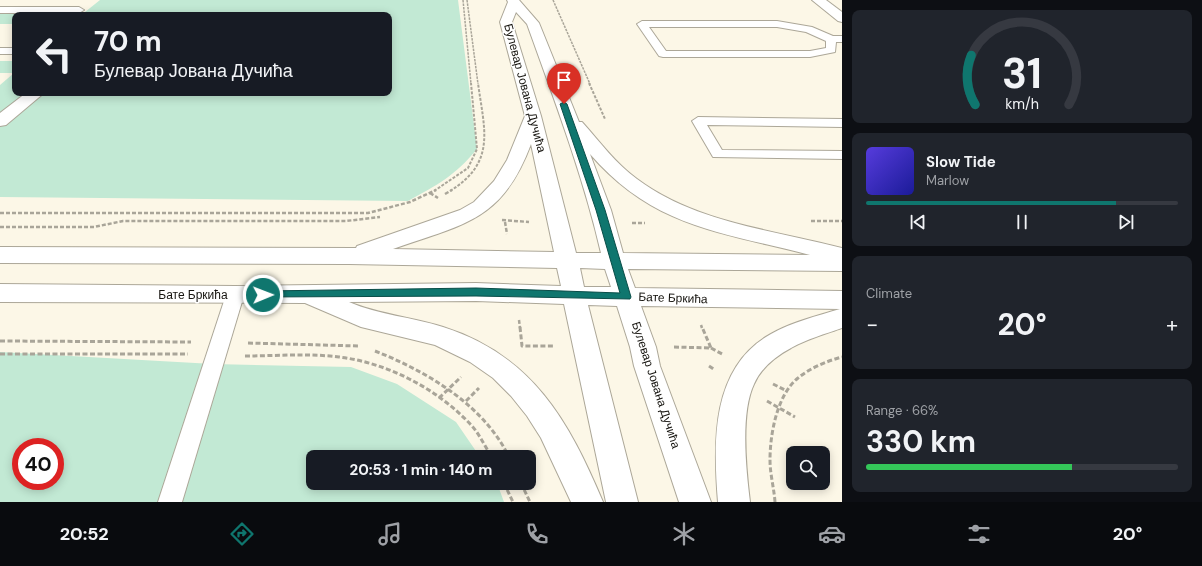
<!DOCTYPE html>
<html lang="en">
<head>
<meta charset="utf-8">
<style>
	:root { --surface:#171b24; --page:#20242c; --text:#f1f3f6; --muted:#9ea1a6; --line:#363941; --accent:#0f766e }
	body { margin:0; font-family:"DM Sans",sans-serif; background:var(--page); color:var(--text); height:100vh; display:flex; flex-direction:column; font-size:15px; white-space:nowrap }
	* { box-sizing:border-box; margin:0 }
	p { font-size:13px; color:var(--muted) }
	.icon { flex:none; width:22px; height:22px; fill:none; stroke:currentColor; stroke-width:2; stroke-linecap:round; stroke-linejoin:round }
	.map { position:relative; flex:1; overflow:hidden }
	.details { display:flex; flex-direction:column; gap:10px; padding:10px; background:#0d0f14; width:360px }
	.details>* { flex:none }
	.guide { position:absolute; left:12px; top:12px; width:380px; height:84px; border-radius:8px; box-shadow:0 2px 10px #0003; background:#171b24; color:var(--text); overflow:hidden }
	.controls { position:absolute; left:786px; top:446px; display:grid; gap:8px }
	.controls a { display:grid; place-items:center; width:44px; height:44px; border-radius:8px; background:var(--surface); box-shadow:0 2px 10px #0003; font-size:20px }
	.speed { position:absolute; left:12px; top:438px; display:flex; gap:8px; font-size:20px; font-weight:700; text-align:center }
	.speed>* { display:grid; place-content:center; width:52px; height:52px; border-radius:50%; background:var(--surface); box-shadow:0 2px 10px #0003; line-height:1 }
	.speed .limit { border:6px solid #d22; background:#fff; color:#111 }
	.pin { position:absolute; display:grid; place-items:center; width:34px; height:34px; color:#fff; margin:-41px -17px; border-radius:50% 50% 50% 0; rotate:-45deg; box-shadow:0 0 4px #0007 }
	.pin .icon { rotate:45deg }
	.me { position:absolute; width:44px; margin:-22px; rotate:89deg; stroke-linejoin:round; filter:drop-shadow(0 0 3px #0008) }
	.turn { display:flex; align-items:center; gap:14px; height:84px; padding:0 16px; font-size:18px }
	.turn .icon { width:52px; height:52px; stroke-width:2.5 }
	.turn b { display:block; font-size:28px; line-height:34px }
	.big { font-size:30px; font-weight:700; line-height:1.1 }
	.details .tile { flex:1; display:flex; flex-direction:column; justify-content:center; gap:6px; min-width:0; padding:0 14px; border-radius:8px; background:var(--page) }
	.details .dial { align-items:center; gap:0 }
	.dial svg { height:104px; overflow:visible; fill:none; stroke:var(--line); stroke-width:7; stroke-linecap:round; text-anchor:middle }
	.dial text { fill:var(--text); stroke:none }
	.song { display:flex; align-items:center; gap:12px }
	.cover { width:48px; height:48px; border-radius:6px; background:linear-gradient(135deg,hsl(250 70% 55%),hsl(240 70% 35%)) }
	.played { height:4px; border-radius:2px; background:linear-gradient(90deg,var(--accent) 80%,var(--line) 80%) }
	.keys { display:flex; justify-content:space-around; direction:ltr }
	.heat { display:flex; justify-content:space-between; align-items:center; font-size:22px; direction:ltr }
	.charge { height:6px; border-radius:3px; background:linear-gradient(90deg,#34c759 66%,var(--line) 0) }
	.trip { position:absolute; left:306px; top:450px; width:230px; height:40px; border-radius:8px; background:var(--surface); box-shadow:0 2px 10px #0003; font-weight:700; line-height:40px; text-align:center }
	.dock { display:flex; height:64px; justify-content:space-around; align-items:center; background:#090b0e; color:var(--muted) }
	.dock .icon { width:28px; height:28px }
	.dock .current { color:var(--accent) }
	.dock b { font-size:18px; color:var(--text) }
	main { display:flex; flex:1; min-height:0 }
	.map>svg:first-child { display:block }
	.green { fill:#c2e9d4; fill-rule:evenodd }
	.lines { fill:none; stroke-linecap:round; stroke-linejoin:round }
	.service-casing { stroke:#aca798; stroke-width:2 }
	.minor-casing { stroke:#aca798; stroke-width:2 }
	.tertiary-casing { stroke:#aca798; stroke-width:2 }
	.path-far3 { stroke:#a9a599; stroke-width:1.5; stroke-dasharray:2.5 1; stroke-linecap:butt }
	.path-far2 { stroke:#a9a599; stroke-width:2; stroke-dasharray:3 1.5; stroke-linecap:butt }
	.path-far1 { stroke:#a9a599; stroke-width:2.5; stroke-dasharray:4 2; stroke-linecap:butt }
	.path { stroke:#a9a599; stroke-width:3; stroke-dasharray:5 2.5; stroke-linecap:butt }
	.service { fill:#fff; fill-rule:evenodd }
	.minor { fill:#fff; fill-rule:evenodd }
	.tertiary { fill:#fff; fill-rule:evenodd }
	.route { fill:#0f766e; stroke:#0a4d48 }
	.labels { text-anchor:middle; stroke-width:3; stroke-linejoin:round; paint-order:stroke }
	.street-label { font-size:12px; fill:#16140f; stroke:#fff }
</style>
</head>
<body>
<main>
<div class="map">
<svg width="842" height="502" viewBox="0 0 842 502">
	<rect width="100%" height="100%" fill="#fcf7e7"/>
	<!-- green -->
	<g class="green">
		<path d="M100,0H458L477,149C455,176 437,185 408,201L0,197V85L14,73H0V61H15V93H389V15H15V24H0V11L85,12Z"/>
		<path d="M0,352L213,364L351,367L397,384L456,422L480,457H313V483H497L504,502H0ZM21,447H55V481H21Z"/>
	</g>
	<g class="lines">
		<defs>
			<g id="service">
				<path d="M0,7H79L84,10L79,13H0Z"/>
				<path d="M642,21H777L812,27L833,36H842V42H836L835,52L810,57H663L659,56L637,24ZM649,27H777L806,32L826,41V48L810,51H666Z"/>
				<rect x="0" y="48" width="15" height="6"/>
				<path d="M698,117L842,119V127L707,125L722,150L842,151V159L713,157L692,121Z"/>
				<path d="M235,288L241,290L244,295L182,502H158L226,295L229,290Z"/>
			</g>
			<g id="minor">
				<path d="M812,0H826L842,12V22L838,21Z"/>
				<path d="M26,93H44L6,125L0,126V113Z"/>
			</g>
			<path id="tertiary" d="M507,0H519L539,23L579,122H582C600,142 616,164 637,179C696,223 773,230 842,248V271L628,269L635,288L842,291V328C825,334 807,339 791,348C776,356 761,368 754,384C740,413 746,470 750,502H718C713,442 711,367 771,334C792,322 817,316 840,309L641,306L656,347L660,366L711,502H679L634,366L630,347L617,306L588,305L638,502H606L564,304L476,301L349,302C379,315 412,317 443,327C532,355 569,421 603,502H571L541,438L527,416L511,396L493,378L470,362L435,345L361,327L305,303L0,302V284L235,286L476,283L561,286L557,268L349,264L0,263V247L356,248L357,246L460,210L474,202L494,181L507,160L525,116L500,22L508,2ZM516,12L527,24C554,99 583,175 601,253H576L541,116L512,22ZM531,144L554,252L393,249C463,224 502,222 531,144ZM590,154C654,228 722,232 810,255L623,253L611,210ZM580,268L605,269L611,287H584Z"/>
		</defs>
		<!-- service casing -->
		<use href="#service" class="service-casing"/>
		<!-- minor casing -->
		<use href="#minor" class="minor-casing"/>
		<!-- tertiary casing -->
		<use href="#tertiary" class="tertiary-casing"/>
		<!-- path-far3 -->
		<g class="path-far3">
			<path d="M463,0L471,84"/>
			<path d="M467,0L478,84"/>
			<path d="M553,0L590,84"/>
		</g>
		<!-- path-far2 -->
		<g class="path-far2">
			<path d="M589,83L605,119"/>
			<path d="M434,191L468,168L477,149L471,83"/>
			<path d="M450,191C497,162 484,129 478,83"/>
		</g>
		<!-- path-far1 -->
		<g class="path-far1">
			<path d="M430,193L438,198"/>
			<path d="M445,194L452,190"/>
			<path d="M0,213H368L410,202L436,190"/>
			<path d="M502,220L529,222"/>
			<path d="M811,221H842"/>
			<path d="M505,222L507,234"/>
			<path d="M632,223H645"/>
			<path d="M0,227H94L123,221H346L380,217"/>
			<path d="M519,320L520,328"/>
			<path d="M701,325L702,328"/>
		</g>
		<!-- path -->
		<g class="path">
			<path d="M520,327L522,346H555"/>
			<path d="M0,341L191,342"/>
			<path d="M248,343L359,346"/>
			<path d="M674,347L711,348L702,327"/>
			<path d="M711,348L724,355"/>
			<path d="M375,351C426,371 484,405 509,457"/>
			<path d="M0,354H188"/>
			<path d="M245,356C276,356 308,353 339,357C389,363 439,390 472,426C480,435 485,447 492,457"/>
			<path d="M709,366L715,370"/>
			<path d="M773,384L787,391"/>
			<path d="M439,398L461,377"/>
			<path d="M466,401L479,388"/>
			<path d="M767,401L795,417"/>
			<path d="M504,483L513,502"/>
			<path d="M521,483L530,502"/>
			<path d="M775,502C774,488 770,474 770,460C770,434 777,395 798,378C810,368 827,361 842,357"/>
		</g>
		<!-- service -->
		<use href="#service" class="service"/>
		<!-- minor -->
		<use href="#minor" class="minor"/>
		<!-- tertiary -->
		<use href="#tertiary" class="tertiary"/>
	</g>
	<!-- route -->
	<path class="route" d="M564,102L567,104L605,210L631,297L630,299L476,296L259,297L258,295L259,292L263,291L476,288L620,293L596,210L560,104Z"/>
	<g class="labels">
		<!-- street labels -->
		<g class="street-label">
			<text transform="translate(525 88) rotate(75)" y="4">Булевар Јована Дучића</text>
			<text x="193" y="299">Бате Бркића</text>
			<text transform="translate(673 298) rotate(2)" y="4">Бате Бркића</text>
			<text transform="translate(656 385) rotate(72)" y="4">Булевар Јована Дучића</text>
		</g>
	</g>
</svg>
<div class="controls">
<a><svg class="icon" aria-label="search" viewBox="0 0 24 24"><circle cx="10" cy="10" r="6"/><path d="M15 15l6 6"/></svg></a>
</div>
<div class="speed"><div class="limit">40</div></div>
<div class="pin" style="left:564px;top:104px;background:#d93025"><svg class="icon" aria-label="arrive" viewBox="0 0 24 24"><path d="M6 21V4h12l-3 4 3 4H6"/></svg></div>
<svg class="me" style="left:263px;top:295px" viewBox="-20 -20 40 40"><circle r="17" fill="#0f766e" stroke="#fff" stroke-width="3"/><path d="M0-11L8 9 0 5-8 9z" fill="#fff"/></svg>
<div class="trip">20:53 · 1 min · 140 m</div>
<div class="guide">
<div class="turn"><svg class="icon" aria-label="left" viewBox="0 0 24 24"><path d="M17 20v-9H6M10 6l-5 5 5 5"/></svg><div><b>70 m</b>Булевар Јована Дучића</div></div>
</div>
</div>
<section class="details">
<div class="tile dial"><svg viewBox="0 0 100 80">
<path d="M14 69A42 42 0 1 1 86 69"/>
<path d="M14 69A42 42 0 0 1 11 31" stroke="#0f766e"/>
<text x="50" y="56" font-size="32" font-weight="700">31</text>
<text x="50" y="72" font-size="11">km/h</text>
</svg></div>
<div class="tile">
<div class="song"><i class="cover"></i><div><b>Slow Tide</b><p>Marlow</p></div></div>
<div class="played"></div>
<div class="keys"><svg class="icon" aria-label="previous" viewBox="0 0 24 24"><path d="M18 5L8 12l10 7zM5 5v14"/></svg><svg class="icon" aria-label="pause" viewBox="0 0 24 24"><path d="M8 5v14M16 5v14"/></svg><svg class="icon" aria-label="next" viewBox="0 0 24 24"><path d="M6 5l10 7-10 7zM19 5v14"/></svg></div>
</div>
<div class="tile"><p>Climate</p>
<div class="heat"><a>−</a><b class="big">20°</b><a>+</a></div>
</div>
<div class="tile"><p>Range · 66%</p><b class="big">330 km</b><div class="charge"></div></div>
</section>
</main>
<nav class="dock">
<b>20:52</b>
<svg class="icon current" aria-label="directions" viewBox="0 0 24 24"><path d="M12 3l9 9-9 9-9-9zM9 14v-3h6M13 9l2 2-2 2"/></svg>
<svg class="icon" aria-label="music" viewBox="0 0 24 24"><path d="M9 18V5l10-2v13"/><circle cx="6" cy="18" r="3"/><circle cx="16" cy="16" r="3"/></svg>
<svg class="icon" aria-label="phone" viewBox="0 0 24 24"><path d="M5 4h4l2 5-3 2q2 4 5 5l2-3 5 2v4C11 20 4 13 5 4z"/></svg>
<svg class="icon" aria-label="climate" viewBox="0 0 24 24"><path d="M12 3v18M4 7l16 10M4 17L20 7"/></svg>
<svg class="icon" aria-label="car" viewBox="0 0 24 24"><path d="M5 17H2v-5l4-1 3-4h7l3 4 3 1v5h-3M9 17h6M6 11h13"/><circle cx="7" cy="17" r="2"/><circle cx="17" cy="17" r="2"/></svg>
<svg class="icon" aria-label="filters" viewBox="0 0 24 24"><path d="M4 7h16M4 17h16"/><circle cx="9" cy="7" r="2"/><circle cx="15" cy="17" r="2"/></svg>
<b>20°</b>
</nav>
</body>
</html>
